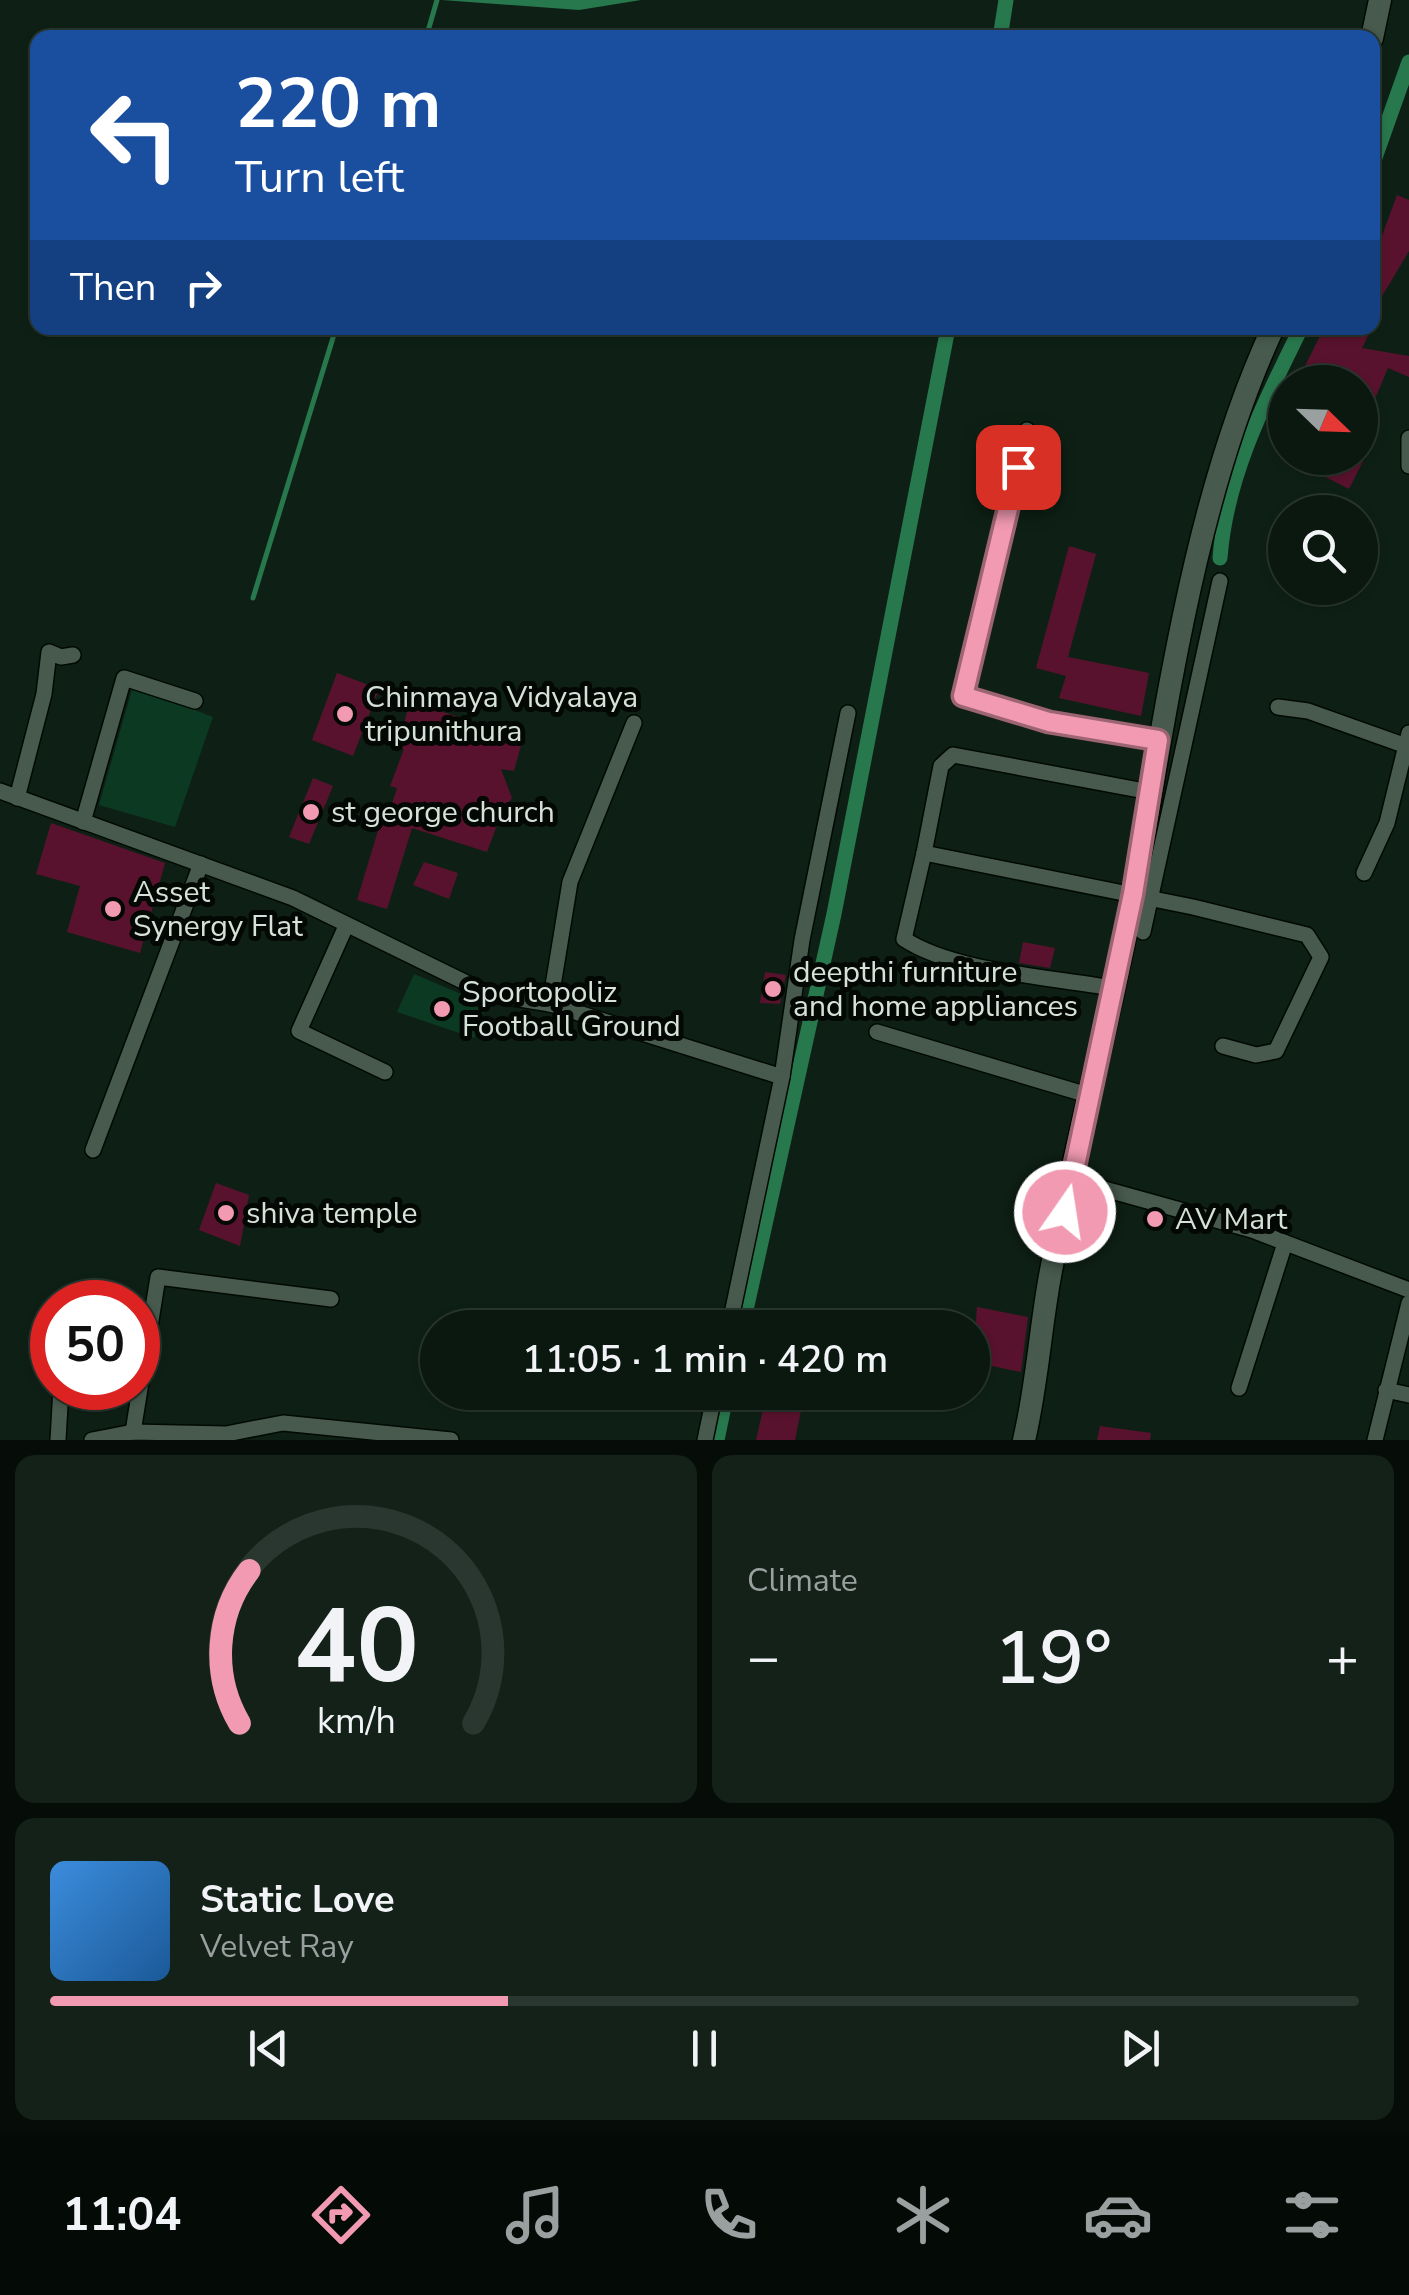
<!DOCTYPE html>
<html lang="en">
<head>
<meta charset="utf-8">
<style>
	:root { --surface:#0a1810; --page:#132119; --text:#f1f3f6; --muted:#99a09f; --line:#2a3730; --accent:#f19ab2 }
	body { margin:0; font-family:"Nunito Sans",sans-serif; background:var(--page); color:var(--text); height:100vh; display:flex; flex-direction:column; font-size:38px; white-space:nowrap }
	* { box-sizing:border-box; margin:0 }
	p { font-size:32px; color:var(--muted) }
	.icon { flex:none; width:55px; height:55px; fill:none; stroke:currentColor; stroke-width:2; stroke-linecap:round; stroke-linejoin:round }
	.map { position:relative; height:1440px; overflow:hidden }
	.side { display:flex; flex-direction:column; gap:15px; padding:15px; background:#060d09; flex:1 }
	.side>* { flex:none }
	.guide { position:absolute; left:30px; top:30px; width:1350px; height:305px; border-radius:20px; box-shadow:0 2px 8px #0004,0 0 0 2px var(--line); background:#1a4fa0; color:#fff; overflow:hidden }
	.needle { width:65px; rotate:113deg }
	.buttons { position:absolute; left:1268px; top:365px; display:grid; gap:20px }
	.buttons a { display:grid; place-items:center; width:110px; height:110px; border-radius:50%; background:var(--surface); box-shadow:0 2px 8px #0004,0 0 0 2px var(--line); font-size:50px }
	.speed { position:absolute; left:30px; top:1280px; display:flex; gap:20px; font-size:50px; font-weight:700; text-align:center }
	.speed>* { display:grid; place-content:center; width:130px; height:130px; border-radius:50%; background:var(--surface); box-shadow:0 2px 8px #0004,0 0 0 2px var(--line); line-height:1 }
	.speed .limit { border:15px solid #d22; background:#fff; color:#111 }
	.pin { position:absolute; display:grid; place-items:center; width:85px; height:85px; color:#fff; margin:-42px; border-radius:20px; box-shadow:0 5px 15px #0006 }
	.me { position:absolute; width:110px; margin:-55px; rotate:13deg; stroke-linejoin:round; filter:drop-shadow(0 0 8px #0008) }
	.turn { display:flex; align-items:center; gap:35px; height:210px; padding:0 40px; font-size:45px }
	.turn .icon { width:130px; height:130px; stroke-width:2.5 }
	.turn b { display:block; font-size:70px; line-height:85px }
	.then { display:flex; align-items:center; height:95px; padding:0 40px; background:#0003; gap:20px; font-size:38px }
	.big { font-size:75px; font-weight:600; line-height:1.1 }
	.side .card { flex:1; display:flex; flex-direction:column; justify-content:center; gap:15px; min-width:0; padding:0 35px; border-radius:20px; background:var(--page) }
	.side .dial { align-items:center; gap:0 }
	.dial svg { height:260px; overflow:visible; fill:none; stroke:var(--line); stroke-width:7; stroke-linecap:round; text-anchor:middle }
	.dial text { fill:var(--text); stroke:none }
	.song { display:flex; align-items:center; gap:30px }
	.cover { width:120px; height:120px; border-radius:15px; background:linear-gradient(135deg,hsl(210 70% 55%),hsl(210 70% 35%)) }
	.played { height:10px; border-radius:5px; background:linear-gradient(90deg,var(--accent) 35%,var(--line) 35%) }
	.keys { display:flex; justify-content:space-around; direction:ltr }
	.heat { display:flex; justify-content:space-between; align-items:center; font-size:55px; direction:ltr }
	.side .tiles { flex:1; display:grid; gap:15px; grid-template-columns:1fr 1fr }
	.card:last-child { grid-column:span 2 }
	.trip { position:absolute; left:420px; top:1310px; width:570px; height:100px; border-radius:50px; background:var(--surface); box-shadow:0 2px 8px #0004,0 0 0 2px var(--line); font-weight:600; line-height:100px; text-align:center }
	.dock { display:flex; height:160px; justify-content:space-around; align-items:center; background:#040a06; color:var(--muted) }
	.dock .icon { width:70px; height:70px }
	.dock .selected { color:var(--accent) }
	.dock b { font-size:45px; color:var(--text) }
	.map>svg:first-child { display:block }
	.green { fill:#0b3921 }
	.water { fill:#28784d }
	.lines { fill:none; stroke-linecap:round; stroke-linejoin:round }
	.stream { stroke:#28784d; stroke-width:5 }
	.canal { stroke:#28784d; stroke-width:15 }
	.building { fill:#59122d }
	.street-casing { stroke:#000903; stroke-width:18 }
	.secondary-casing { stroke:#000903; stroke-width:25 }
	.street { stroke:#475a4d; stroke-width:15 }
	.secondary { stroke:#475a4d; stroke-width:22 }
	.route-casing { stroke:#9d6474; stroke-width:25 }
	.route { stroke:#f19ab2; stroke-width:18 }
	.poi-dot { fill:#f19ab2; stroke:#030804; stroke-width:4 }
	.labels { text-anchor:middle; stroke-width:10; stroke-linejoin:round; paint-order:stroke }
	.poi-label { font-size:30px; fill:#d6e1d9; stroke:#030804; text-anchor:start }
</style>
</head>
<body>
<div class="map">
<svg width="1409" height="1440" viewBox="0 0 1409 1440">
	<rect width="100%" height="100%" fill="#0e2015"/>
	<!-- green -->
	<g class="green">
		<path d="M133,686L213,717L175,827L99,805Z"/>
		<path d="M414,974L487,1005L474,1038L397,1012Z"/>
	</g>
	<!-- water -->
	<path class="water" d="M442,0H641L579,10Z"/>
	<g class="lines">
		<!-- stream -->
		<g class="stream">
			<path d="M426,38L437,0"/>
			<path d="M253,598L336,328"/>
		</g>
		<!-- canal -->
		<g class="canal">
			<path d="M1000,38L1006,0"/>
			<path d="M1372,166L1409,62"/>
			<path d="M1220,558C1226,476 1265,401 1301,328"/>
			<path d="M742,1328L834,914L948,328"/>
			<path d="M717,1440L727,1392"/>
		</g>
	</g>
	<!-- building -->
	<g class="building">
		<path d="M1397,195L1409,200V251L1372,313V263Z"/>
		<path d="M1324,328H1372L1362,348L1409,356V377L1388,368L1360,434V382H1297Z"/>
		<path d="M1288,458H1356L1363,461L1349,489Z"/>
		<path d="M1069,546L1096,554L1068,657L1149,673L1141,716L1059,698L1066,676L1036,668Z"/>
		<path d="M337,673L379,689L353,756L312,740Z"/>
		<path d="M411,696L442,705L440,711L523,738L514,771L501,769L512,798L503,809L487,852L412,828L387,909L357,900L383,814L388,816L397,788L390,786L404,749L398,747Z"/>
		<path d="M313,778L333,786L309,844L289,837Z"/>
		<path d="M51,823L165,863L140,953L67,932L80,886L36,874Z"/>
		<path d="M424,862L458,873L449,899L413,885Z"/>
		<path d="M1023,942L1055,948L1050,968L1019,963Z"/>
		<path d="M765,972L786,975L780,1004L760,1003Z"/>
		<path d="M216,1183L249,1195L240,1246L199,1230Z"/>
		<path d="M977,1307L1028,1317L1021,1372L973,1362Z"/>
		<path d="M767,1392L804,1396L795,1440H756Z"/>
		<path d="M1100,1426L1151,1433L1150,1440H1097Z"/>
	</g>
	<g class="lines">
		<defs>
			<g id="street">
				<path d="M1027,430L979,613L963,696L1049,722L1158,740"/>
				<path d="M1409,438V466"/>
				<path d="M1278,707L1308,711L1409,747"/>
				<path d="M0,791L293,898L489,994L550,1004L782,1077L729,1328"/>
				<path d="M17,798L44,694L49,652L61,657L73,655"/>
				<path d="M83,822L124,678L195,701"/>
				<path d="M924,853L941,766L953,755L1150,792"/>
				<path d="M1364,873L1387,823L1409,733"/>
				<path d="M346,926L299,1031L385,1072"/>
				<path d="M1143,932L1220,581"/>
				<path d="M1111,988C1051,977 954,972 904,939L924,853L1193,907L1307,935L1321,957L1276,1051L1256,1055L1223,1046"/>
				<path d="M550,1004L570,882L634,723"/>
				<path d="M877,1032L1091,1096"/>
				<path d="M782,1077L802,940L848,713"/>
				<path d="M93,1150L201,864"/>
				<path d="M1072,1180L1252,1230L1409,1290"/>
				<path d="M1239,1388L1285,1243"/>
				<path d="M1386,1390L1409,1395"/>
				<path d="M133,1432L158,1277L331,1299"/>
				<path d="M58,1440L61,1388"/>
				<path d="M92,1440L133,1432L226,1434L283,1423L451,1440"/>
				<path d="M705,1440L715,1392"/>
				<path d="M1375,1440L1409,1303"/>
			</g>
			<g id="secondary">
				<path d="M1372,38L1380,0"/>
				<path d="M1024,1440C1037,1386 1040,1330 1050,1276C1074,1147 1110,1020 1134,891C1167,707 1194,498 1273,328"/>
			</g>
		</defs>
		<!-- street casing -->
		<use href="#street" class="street-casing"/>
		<!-- secondary casing -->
		<use href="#secondary" class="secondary-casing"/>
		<!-- street -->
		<use href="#street" class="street"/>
		<!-- secondary -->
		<use href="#secondary" class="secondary"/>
	</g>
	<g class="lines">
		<defs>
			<path id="route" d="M1018,467L963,696L1049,722L1158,740L1133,894L1065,1212"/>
		</defs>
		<!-- route casing -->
		<use href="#route" class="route-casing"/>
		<!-- route -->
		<use href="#route" class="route"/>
	</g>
	<!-- markers -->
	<g class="poi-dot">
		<circle cx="345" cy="714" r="10"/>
		<circle cx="311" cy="812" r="10"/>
		<circle cx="113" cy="909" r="10"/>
		<circle cx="773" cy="989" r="10"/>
		<circle cx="442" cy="1009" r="10"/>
		<circle cx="226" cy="1213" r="10"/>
		<circle cx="1155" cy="1219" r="10"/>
	</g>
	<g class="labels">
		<!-- poi labels -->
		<g class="poi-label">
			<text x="365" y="707">Chinmaya Vidyalaya<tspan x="365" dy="34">tripunithura</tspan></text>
			<text x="331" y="822">st george church</text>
			<text x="133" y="902">Asset<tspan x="133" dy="34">Synergy Flat</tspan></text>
			<text x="793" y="982">deepthi furniture<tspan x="793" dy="34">and home appliances</tspan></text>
			<text x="462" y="1002">Sportopoliz<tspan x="462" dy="34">Football Ground</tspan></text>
			<text x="246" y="1223">shiva temple</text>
			<text x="1175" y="1229">AV Mart</text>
		</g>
	</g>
</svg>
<div class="buttons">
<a><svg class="needle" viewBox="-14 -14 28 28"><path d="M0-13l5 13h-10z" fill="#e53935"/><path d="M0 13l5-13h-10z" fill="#99a09f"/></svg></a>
<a><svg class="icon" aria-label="search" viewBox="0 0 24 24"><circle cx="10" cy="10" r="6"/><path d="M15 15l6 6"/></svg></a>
</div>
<div class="speed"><div class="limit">50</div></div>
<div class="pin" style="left:1018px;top:467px;background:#d93025"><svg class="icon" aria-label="arrive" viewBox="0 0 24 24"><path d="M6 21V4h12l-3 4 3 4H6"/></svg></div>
<svg class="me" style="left:1065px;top:1212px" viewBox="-20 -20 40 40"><circle r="17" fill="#f19ab2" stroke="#fff" stroke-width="3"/><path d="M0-11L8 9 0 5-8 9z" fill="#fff"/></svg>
<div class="trip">11:05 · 1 min · 420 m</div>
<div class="guide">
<div class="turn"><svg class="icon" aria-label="left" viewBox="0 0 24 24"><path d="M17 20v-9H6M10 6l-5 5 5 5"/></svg><div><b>220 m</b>Turn left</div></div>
<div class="then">Then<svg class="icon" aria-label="right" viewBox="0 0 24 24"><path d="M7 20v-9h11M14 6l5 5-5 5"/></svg></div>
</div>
</div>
<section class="side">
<div class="tiles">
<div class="card dial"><svg viewBox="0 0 100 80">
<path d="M14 69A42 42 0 1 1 86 69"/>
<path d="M14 69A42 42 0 0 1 17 22" stroke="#f19ab2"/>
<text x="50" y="56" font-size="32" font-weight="700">40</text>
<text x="50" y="72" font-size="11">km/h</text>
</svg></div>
<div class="card"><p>Climate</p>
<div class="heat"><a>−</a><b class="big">19°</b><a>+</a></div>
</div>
<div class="card">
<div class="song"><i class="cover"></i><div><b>Static Love</b><p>Velvet Ray</p></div></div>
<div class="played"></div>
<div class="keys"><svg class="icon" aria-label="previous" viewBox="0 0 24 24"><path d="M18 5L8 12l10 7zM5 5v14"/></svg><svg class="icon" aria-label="pause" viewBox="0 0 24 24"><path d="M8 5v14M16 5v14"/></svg><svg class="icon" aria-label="next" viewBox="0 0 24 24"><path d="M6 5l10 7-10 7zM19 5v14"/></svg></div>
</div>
</div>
</section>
<nav class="dock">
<b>11:04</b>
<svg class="icon selected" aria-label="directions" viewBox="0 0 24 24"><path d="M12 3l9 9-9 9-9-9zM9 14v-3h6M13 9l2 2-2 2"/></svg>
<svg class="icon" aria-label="music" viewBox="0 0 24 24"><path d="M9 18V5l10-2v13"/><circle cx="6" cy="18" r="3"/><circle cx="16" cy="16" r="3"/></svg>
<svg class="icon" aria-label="phone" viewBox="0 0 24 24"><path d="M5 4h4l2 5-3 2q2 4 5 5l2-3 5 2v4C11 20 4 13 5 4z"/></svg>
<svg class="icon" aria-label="climate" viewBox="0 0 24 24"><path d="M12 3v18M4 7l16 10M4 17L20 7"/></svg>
<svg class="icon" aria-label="car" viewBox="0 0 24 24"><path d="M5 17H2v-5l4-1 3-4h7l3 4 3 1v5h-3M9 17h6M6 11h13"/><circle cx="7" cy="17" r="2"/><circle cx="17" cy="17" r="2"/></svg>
<svg class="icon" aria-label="filters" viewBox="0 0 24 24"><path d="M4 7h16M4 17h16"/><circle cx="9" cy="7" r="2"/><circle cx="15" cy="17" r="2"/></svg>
</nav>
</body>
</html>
